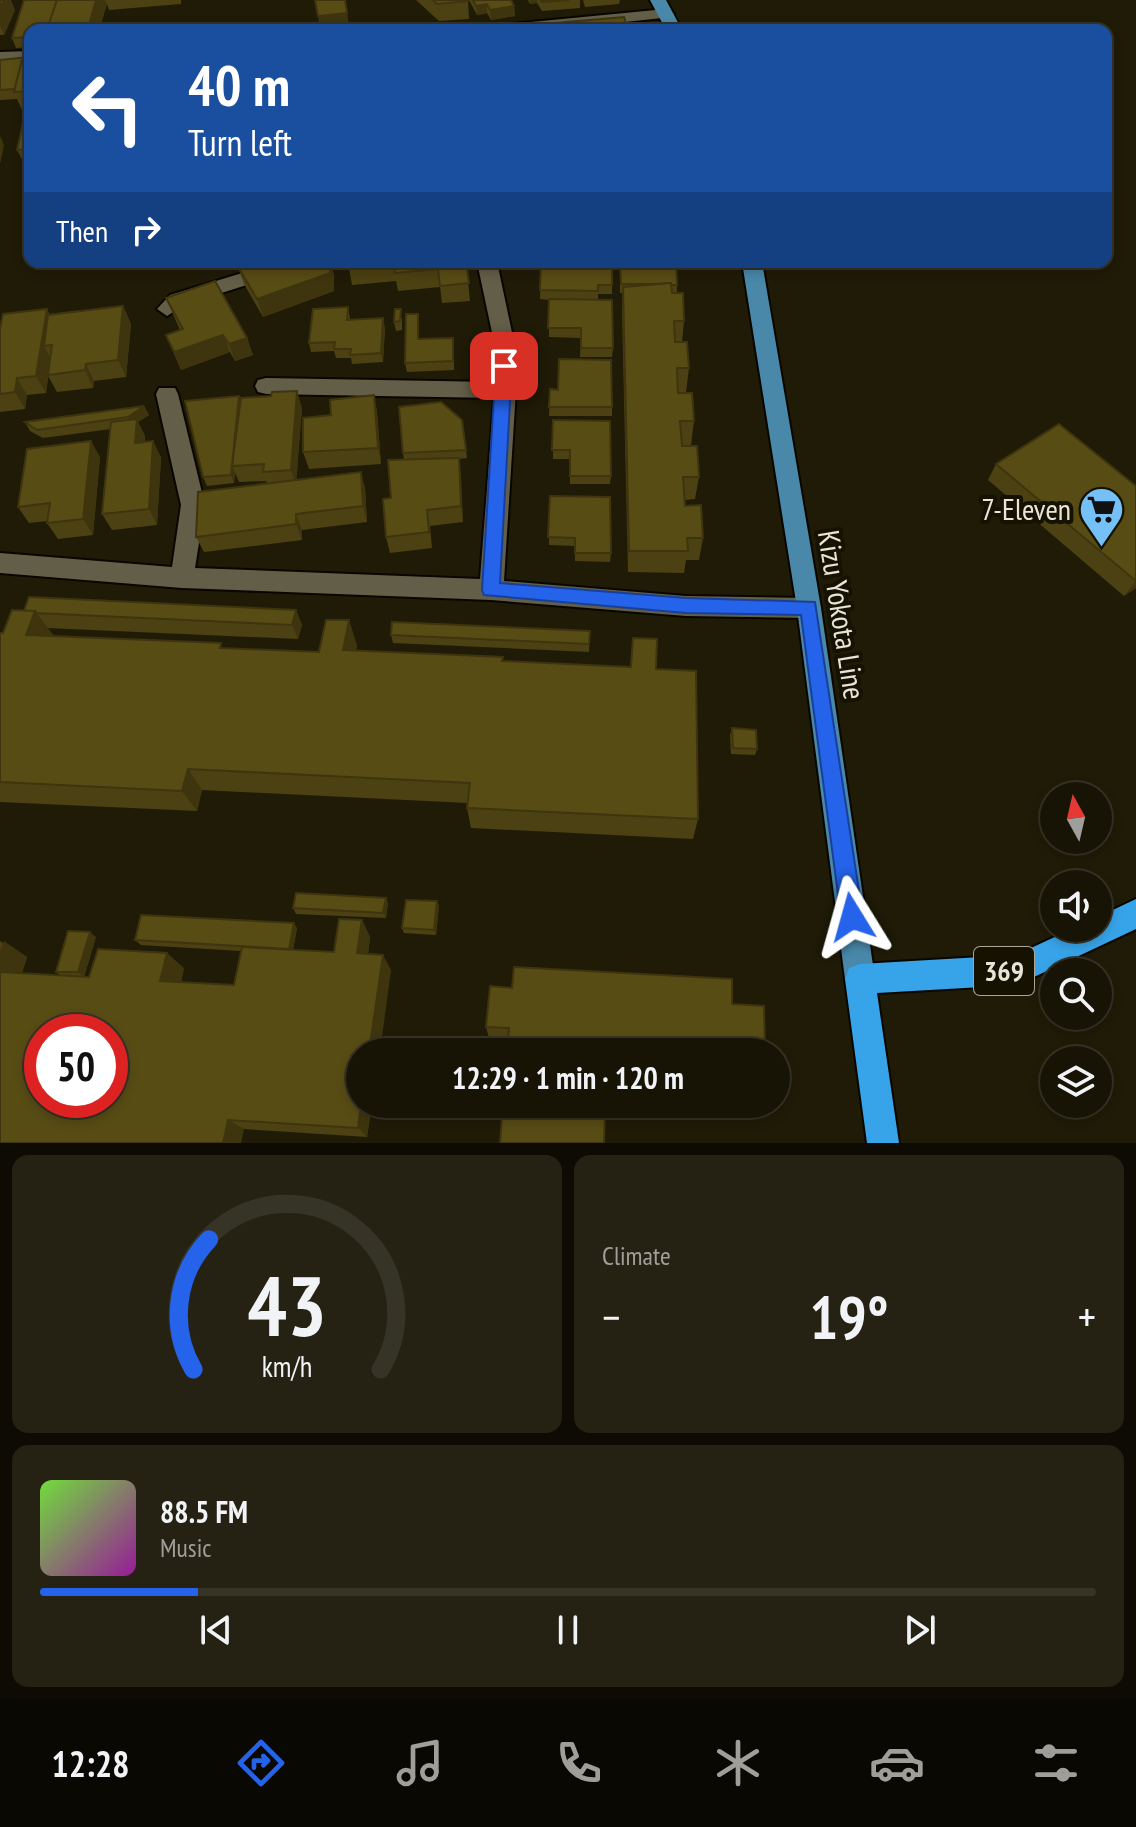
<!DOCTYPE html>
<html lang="en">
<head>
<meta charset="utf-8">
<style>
	:root { --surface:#181405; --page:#252113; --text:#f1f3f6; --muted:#9f9e9a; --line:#363327; --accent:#2563eb }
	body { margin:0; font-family:"PT Sans Narrow",sans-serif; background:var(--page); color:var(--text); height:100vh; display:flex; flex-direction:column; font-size:30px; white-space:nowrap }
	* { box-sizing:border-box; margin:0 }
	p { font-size:26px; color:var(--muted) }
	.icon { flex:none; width:44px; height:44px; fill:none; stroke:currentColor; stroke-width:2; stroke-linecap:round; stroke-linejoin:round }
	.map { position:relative; height:1143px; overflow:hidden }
	.sheet { display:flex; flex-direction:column; gap:12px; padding:12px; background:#0d0b03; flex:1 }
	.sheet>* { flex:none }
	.guide { position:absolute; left:24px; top:24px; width:1088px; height:244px; border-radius:16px; box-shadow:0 4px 12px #0003,0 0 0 2px var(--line); background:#1a4fa0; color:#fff; overflow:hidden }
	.needle { width:52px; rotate:352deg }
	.fabs { position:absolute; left:1040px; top:782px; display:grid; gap:16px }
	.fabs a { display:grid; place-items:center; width:72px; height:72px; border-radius:50%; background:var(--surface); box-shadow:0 4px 12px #0003,0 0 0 2px var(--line); font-size:40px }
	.speed { position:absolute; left:24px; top:1014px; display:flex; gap:16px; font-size:40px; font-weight:700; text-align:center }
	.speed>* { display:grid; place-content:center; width:104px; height:104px; border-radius:50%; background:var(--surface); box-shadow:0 4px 12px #0003,0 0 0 2px var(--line); line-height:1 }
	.speed .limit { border:12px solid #d22; background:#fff; color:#111 }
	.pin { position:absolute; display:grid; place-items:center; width:68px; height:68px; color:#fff; margin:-34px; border-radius:16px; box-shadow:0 4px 12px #0006 }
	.me { position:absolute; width:88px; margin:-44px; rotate:352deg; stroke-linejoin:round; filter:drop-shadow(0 0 6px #0008) }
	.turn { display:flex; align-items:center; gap:28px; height:168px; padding:0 32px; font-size:36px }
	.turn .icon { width:104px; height:104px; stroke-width:2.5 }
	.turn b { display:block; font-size:56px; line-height:68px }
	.then { display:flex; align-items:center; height:76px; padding:0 32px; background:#0003; gap:16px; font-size:30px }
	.big { font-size:60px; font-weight:800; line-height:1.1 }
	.sheet .card { flex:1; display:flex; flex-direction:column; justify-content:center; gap:12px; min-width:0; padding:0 28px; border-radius:16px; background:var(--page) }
	.sheet .dial { align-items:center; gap:0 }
	.dial svg { height:208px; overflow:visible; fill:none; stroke:var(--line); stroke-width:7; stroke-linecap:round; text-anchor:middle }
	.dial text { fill:var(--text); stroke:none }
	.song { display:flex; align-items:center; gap:24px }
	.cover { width:96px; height:96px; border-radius:12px; background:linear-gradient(135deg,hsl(100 70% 55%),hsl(300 70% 35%)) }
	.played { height:8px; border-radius:4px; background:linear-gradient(90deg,var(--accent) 15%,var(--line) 15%) }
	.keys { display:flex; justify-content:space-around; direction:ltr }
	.heat { display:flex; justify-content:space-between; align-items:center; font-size:44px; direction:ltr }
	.sheet .tiles { flex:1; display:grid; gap:12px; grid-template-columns:1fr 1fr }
	.card:last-child { grid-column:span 2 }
	.trip { position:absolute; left:346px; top:1038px; width:444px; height:80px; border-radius:40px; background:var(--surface); box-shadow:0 4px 12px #0003,0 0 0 2px var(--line); font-weight:800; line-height:80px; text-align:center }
	.tab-bar { display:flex; height:128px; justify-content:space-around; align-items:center; background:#0a0802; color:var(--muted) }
	.tab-bar .icon { width:56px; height:56px }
	.tab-bar .active { color:var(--accent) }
	.tab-bar b { font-size:36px; color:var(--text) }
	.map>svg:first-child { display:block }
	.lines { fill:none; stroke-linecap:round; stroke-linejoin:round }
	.minor-casing { stroke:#090600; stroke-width:4 }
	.major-casing { stroke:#090600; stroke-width:4 }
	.highway-casing { stroke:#090600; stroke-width:4 }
	.minor { fill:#635e48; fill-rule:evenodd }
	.major { fill:#4988a9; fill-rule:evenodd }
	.highway { fill:#37a4e9; fill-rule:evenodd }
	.wall { fill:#4c4112 }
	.shaded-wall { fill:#3e350f }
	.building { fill:#584c15; stroke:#3e350f; stroke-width:2; fill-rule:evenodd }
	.route { fill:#2563eb; stroke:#184099; stroke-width:2 }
	.labels { text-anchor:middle; stroke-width:8; stroke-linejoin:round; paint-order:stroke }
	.shield { fill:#161201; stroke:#a9a698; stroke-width:2 }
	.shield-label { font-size:28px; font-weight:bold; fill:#e8e5d8 }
	.poi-label { font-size:30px; fill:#e8e5d8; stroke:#161201; text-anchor:end }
	.street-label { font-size:30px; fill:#e8e5d8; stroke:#161201 }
</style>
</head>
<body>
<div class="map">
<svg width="1136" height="1143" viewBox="0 0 1136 1143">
	<rect width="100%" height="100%" fill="#201b07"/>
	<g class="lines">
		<defs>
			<g id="minor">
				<path d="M666,9L674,14L672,17L549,30H491L499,25Z"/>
				<path d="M30,51V61L0,62V52Z"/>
				<path d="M278,262H321L318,267L278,275L184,305L167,316L157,309L170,295Z"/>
				<path d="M477,262H497L514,342L516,390L504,581L686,596L809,598L818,601L821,608L818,615L809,618L686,616L491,600L182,588L0,573V553L172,567L181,505L156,394L159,388H175L178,394L205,505L195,568L480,579L494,398L266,394L258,392L255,386L258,380L266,378L494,382V342Z"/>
			</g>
			<g id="major">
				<path d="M650,0H666L682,30H666Z"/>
				<path d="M742,262H762L821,608L875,979L871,990L860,994L849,990L845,979L797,608Z"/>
			</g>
			<path id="highway" d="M1136,899V929L1017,985L877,993L899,1143H867L845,979L849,968L860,964L1016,955L1074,928H1098V917Z"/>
		</defs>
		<!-- minor casing -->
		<use href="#minor" class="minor-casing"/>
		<!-- major casing -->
		<use href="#major" class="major-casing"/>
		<!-- highway casing -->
		<use href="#highway" class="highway-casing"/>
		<!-- minor -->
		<use href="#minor" class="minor"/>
		<!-- major -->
		<use href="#major" class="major"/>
		<!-- highway -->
		<use href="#highway" class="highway"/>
	</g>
	<!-- wall -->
	<g class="wall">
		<path d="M0,0L15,10L4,35H0Z"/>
		<path d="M24,0H181V4L109,10L107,4L99,30H30V47L16,48L12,38Z"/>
		<path d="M416,0H466L468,1L469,19L439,21Z"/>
		<path d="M469,0H511L514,6L515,16L491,20L487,13L477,15Z"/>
		<path d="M528,0H580V8L542,11L537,3L530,4Z"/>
		<path d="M583,0H620L619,4L585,7Z"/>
		<path d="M28,57L30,59V110H22L17,99L0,100V60Z"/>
		<path d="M30,122V159H22L17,150Z"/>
		<path d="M348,262H466L470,301L442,303L440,287L398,291L396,281L352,285Z"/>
		<path d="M612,262V294H598V300L613,348L612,357H580L581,338L549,337V300L540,299L541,265Z"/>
		<path d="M620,262H676L677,293L684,321L682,342L689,368L686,392H678L694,421L691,445H682L699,477L695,499L685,500V506L703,538L699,560H686L684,573L628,572L622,312L623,293H620Z"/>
		<path d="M238,267L334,275V291L263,317L244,284Z"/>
		<path d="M166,298L247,338L253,355L235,361L230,352L181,370L166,335L180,330Z"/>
		<path d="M123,306L131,324L126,377L94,381L93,388L57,392L48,376L46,393L27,395L25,409L0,412V329L47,309L49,314Z"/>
		<path d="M348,307L350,319L385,328L383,362L352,364L351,358H336L334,351L311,352L309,343Z"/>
		<path d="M418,314L419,339L454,347V370L407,372L405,363Z"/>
		<path d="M402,318V330L396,331L394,322Z"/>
		<path d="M550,389L558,390L612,407V416H549Z"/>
		<path d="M374,395L377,412L381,464L309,469L303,452L331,415Z"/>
		<path d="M239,396L241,400L302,408L296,480L365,488L367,522L302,530V540L204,552L196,537L267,483L266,481L239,482L235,473L234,483L207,486L203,477Z"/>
		<path d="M144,406L149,415L138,422L145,436V442L153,441L161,458L157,525L112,530L102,514L111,429L43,438L30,431L25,422Z"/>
		<path d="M462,420L467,458L459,459L463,522L430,526L432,548L390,553L386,537L404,460L403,453Z"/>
		<path d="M553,420L611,476L610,484H570V459H553Z"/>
		<path d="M100,457L93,535L58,539L47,523L48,521L29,523L18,507Z"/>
		<path d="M996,464L1136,486V588L1124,596L988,480Z"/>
		<path d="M550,496L611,553L610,562L575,561V546L549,545Z"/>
		<path d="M296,610L302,625L298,639L47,628L53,636L223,648L319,652L357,645L356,650L503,662L630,667L633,638L656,669L698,819L693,839L471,828L467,808V803L202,790L197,811L0,802V633H3L24,611Z"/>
		<path d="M590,631L589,652L393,643L391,635Z"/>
		<path d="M732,728L757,749L755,755L731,754L730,735Z"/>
		<path d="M386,898L388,903L386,918L296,914L293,908Z"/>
		<path d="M437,901L439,906L436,935L404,933L402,928Z"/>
		<path d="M362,920L370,937L368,954L391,970L360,1104H372L367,1137L244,1129L0,1143V941L27,957L22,973L61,976L56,972L96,937L84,977L184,968L181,982L234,985L241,951L141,945L135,940L297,928L293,950L334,952Z"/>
		<path d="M732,1004L508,1038H489L486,1027Z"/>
		<path d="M503,1104H735V1108L729,1116Z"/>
	</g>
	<!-- shaded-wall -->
	<g class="shaded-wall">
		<path d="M4,0H11L15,10L4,35L0,25V9Z"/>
		<path d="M96,0H105L107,4L99,30H89L88,28Z"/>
		<path d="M530,0H537V3L530,4Z"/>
		<path d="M487,4V13L477,15L476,6Z"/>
		<path d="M514,6L515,16L491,20L490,10Z"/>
		<path d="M347,13L350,30H320L318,16Z"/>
		<path d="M0,136L4,145L0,164Z"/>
		<path d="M331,262L334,275V291L263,317L257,299Z"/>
		<path d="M123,306L131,324L126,377L118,360Z"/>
		<path d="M47,309L56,327L52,345L44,346L51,359L46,393L36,376Z"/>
		<path d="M383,318L385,328L383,362L381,353Z"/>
		<path d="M223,335L230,352L181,370L174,352Z"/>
		<path d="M247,338L253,355L235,361L229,344Z"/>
		<path d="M86,364L94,381L93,388L85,370Z"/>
		<path d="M17,378L27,395L25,409L15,392Z"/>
		<path d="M297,391L302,408L296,487L291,470Z"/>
		<path d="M374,395L377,412L381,464L378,448Z"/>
		<path d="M239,396L242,405L232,466L235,473L234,483L231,475Z"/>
		<path d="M144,406L149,415L138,422L145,436L143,460L135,443L132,426L128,417Z"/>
		<path d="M91,441L100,457L93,535L83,519Z"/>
		<path d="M153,441L161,458L157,525L149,509Z"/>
		<path d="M459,458L461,474L463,522L461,506Z"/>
		<path d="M361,472L365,488L367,522L363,506Z"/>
		<path d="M296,514L302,530V540L296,524Z"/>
		<path d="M1136,581V588L1124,596Z"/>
		<path d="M296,610L302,625L298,639L292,625Z"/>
		<path d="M35,611L54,636L26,635Z"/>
		<path d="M349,620L357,645L351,674L343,650Z"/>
		<path d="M188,769L202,790L197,811L182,791Z"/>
		<path d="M386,898L388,903L386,918L383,913Z"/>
		<path d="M437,901L439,906L436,935L434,930Z"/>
		<path d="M362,920L370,937L366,969L357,953Z"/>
		<path d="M294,923L297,928L292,954L289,949Z"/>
		<path d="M90,932L96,937L84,977L78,972Z"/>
		<path d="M4,941L27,957L17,986L0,976V951Z"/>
		<path d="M167,953L184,968L177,996L160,981Z"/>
		<path d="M383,955L391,970L380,1052H369Z"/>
		<path d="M361,1104H372L367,1137L358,1128Z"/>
		<path d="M228,1120L244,1129L241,1143H223Z"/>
	</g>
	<!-- building -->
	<g class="building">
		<path d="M0,0H4L0,9Z"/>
		<path d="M24,0H57L48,30H30V37L12,38Z"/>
		<path d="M57,0H96L88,28L47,29Z"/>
		<path d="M315,0H345L347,13L318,16Z"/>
		<path d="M433,0H466L468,1L437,4Z"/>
		<path d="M473,0H511L514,6L490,10L487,4L476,6Z"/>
		<path d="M541,0H569L542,2Z"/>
		<path d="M624,17L628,30H558L556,23Z"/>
		<path d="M28,57V59L22,60L15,89L0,90V60Z"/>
		<path d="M30,59V91L14,92L22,60Z"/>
		<path d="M30,122V149L17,150L23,123Z"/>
		<path d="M257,262H330V273L257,299L238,267Z"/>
		<path d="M348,262H466L469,283L440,286L438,269L395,273L394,263L348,268Z"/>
		<path d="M558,262H612V285H598V291L540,290L541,265H558Z"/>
		<path d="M620,262H676L677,285H671V283L655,284H621Z"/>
		<path d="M215,281L247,338L229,344L223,335L174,352L166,335L183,329L166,298Z"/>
		<path d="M671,283L672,293H683L684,321H674L675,342H687L689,368H677L678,393H692L694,421H680L682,446H697L699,477H683L685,506L701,505L703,538H687L688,551H629L623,287Z"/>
		<path d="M549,299L612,300L613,348H581V328H548Z"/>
		<path d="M123,306L118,360L86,364L85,370L48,375L52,345L44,346L48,315Z"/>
		<path d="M348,307L347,320L383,318L381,353L350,355L351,349H334L335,342L309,343L313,309Z"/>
		<path d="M47,309L36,376L17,378L15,392L0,394V329L3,314Z"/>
		<path d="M395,309H401L400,321L394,322Z"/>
		<path d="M406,314H418V339L453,338V361L405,363Z"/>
		<path d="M559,359L611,360L612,407H549L550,389L558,390Z"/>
		<path d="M297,391L291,470L263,472L264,464L232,466L241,398L271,396L272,392Z"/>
		<path d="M374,395L378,448L303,452V418L331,415L330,400Z"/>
		<path d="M239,396L231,475L203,477L185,401Z"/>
		<path d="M441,402L462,420L466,450L403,453L399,407Z"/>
		<path d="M144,406L128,417L37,430L25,422Z"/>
		<path d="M137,419L135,443L153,441L149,509L102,514L111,422Z"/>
		<path d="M553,420L610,421L611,476H570V450H552Z"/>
		<path d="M1059,424L1136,486V581L996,464Z"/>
		<path d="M91,441L83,519L47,523L50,503L18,507L27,449Z"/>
		<path d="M459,458L461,506L427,510L429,532L386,537L383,499L391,498L388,460Z"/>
		<path d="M361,472L363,506L296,514V524L196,537L198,492Z"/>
		<path d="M550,496L610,497L611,553H575V538L548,537Z"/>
		<path d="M29,597L296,610L292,625L36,613L35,611H24Z"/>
		<path d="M12,610L35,611L26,635L221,643L220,648L319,652L326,620H349L343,650L503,657L502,661L631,667L633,638L657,639L656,669L696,671L698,819L467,808L470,783L188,769L182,791L0,782V633H3Z"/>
		<path d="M392,622L590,631L589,644L391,635Z"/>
		<path d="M732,728L756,730L757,749L733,748Z"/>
		<path d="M296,893L386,898L383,913L293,908Z"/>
		<path d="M406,900L437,901L434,930L402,928Z"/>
		<path d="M141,915L294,923L289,949L135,940Z"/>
		<path d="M339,919L362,920L357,953L383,955L369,1052H360V1104H361L358,1128L228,1120L223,1143H0V972L89,977L98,949L167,953L160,981L234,985L242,947L334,952ZM42,1032H110V1100H42Z"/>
		<path d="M68,931L90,932L78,972H56Z"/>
		<path d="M514,967L732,979V1004L764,1006L765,1052H507L509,1028L486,1027L490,986L512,988Z"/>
		<path d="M503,1104H605L604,1143H500Z"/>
		<path d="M662,1104H735V1108Z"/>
	</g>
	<!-- route -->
	<path class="route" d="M504,360L512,366L500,583L686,598L815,602L863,917L859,925L852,928L844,925L841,917L801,615L686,613L484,595L482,590L496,366Z"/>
	<!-- icons -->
	<defs>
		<symbol id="supermarket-pin" viewBox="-11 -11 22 30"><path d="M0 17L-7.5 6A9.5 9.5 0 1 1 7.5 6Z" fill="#75c0f6" stroke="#161201"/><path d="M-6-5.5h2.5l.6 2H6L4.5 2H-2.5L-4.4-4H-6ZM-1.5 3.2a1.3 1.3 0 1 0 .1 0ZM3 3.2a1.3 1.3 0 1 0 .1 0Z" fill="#111"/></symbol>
	</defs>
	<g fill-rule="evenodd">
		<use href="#supermarket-pin" x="1076" y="484" width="51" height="69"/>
	</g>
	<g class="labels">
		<!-- shield labels -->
		<rect class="shield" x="974" y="947" width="60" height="48" rx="6"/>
		<g class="shield-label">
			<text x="1004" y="981">369</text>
		</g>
		<!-- poi labels -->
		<g class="poi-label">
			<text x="1071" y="520">7-Eleven</text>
		</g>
		<!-- street labels -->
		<g class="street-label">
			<text transform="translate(841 615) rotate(81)" y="10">Kizu Yokota Line</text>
		</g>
	</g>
</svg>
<div class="fabs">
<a><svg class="needle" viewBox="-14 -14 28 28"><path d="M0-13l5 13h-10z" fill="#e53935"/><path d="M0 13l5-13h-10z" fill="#9f9e9a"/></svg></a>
<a><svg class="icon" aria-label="sound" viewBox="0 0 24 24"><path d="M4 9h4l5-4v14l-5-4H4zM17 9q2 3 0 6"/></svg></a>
<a><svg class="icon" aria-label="search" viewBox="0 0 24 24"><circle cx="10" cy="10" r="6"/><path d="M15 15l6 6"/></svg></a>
<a><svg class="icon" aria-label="layers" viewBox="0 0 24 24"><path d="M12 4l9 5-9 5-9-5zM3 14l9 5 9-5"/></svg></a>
</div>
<div class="speed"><div class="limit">50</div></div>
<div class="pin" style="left:504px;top:366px;background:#d93025"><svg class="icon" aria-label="arrive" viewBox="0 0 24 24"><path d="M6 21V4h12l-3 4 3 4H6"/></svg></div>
<svg class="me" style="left:852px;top:917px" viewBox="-20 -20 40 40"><path d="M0-17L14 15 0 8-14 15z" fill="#2563eb" stroke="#fff" stroke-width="4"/></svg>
<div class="trip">12:29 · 1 min · 120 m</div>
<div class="guide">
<div class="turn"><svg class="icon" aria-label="left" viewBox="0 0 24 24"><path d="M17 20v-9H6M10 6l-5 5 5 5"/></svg><div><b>40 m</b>Turn left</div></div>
<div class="then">Then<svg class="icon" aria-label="right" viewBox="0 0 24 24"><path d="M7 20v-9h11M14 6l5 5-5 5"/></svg></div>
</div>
</div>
<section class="sheet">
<div class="tiles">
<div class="card dial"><svg viewBox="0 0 100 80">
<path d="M14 69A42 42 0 1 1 86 69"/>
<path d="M14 69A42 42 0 0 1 20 19" stroke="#2563eb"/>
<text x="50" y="56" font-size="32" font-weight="700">43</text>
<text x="50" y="72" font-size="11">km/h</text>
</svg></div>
<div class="card"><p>Climate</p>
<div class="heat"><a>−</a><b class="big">19°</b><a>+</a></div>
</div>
<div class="card">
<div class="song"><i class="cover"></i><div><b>88.5 FM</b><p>Music</p></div></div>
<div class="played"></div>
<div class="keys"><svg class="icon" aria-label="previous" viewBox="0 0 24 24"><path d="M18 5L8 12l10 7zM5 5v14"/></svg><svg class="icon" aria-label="pause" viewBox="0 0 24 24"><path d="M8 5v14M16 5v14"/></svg><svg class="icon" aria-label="next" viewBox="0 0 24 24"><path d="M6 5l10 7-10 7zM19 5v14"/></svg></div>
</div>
</div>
</section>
<nav class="tab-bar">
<b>12:28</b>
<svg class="icon active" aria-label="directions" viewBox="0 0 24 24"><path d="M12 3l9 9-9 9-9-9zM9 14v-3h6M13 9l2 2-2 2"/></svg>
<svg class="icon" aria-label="music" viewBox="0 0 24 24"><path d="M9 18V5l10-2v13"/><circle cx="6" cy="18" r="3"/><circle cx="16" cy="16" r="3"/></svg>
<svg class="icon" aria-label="phone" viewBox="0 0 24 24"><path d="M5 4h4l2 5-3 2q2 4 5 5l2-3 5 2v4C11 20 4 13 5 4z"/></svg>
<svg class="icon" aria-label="climate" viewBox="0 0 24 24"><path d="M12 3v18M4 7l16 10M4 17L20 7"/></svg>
<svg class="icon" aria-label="car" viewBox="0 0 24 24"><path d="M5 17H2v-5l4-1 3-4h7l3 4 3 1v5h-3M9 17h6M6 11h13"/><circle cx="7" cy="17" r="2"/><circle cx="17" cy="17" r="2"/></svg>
<svg class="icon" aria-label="filters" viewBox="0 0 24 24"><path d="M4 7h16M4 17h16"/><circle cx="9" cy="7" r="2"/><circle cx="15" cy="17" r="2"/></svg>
</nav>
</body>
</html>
